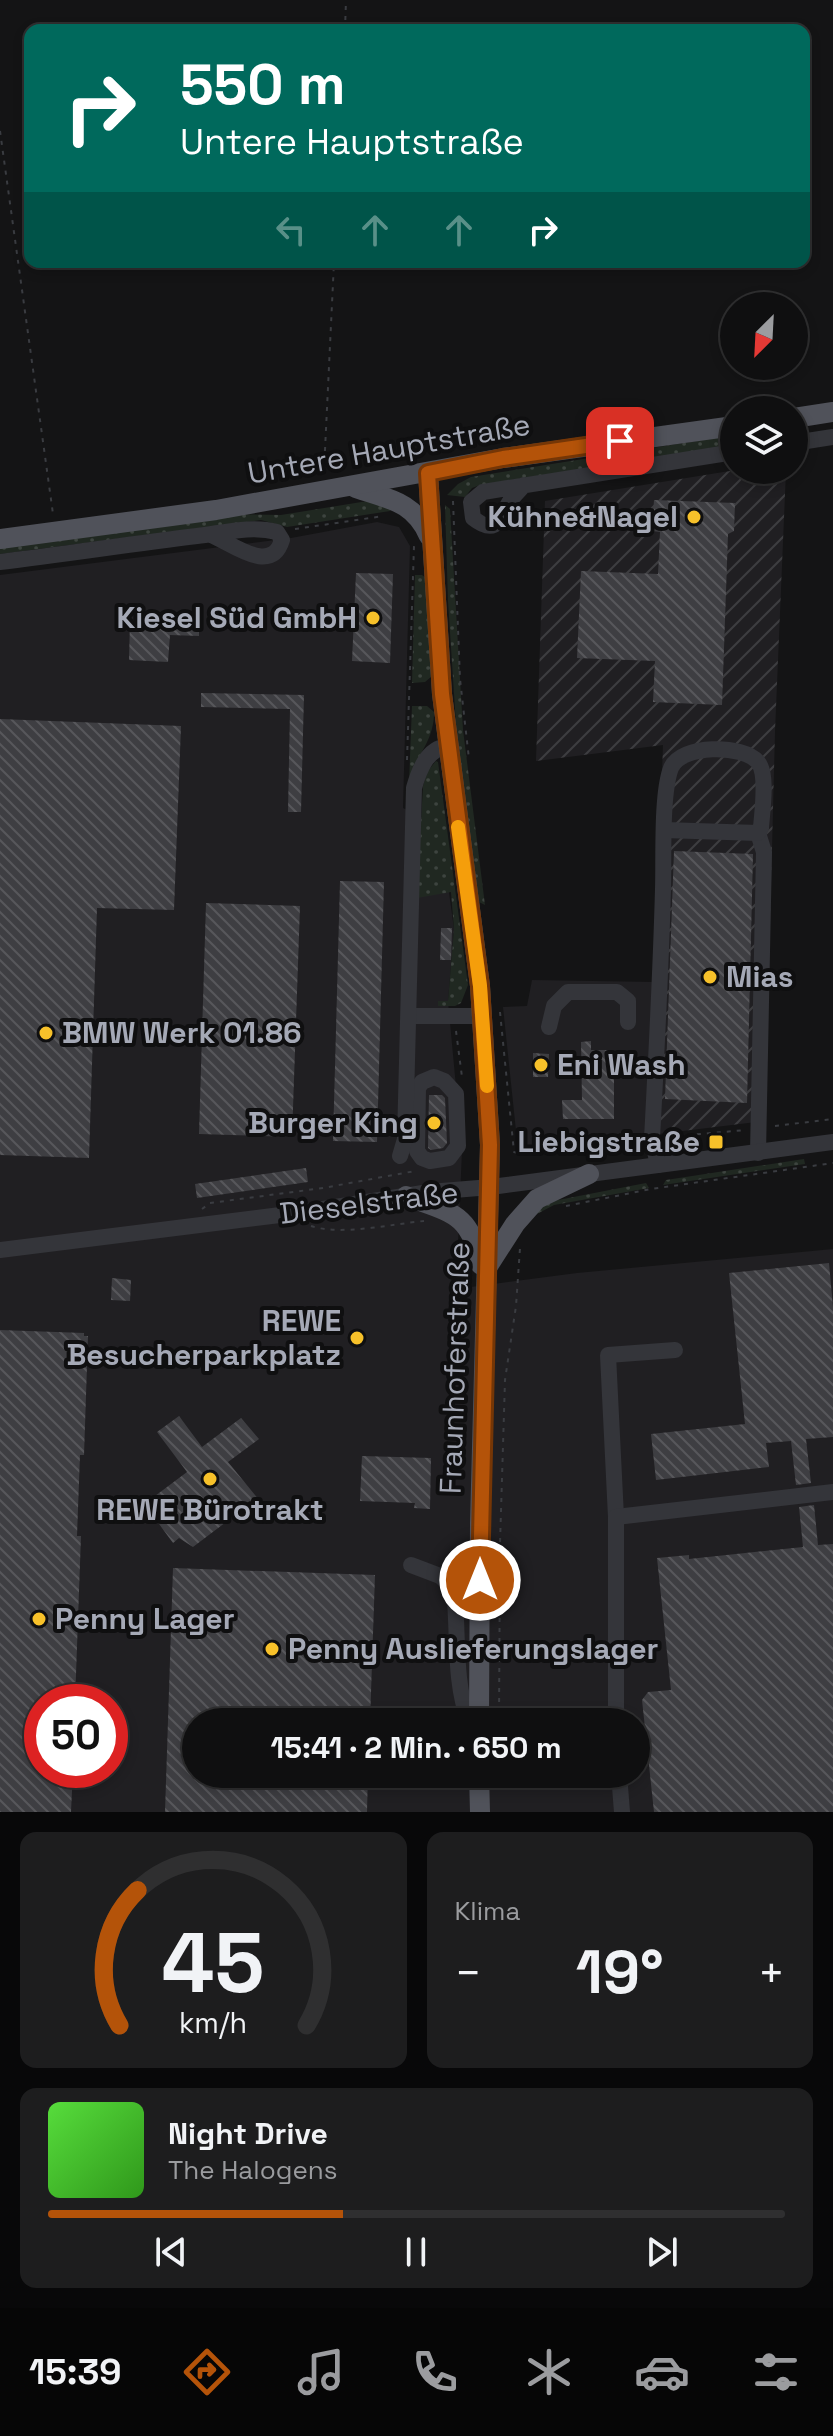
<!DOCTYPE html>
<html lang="de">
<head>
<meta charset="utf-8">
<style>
	:root { --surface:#0f0f10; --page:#1d1d1e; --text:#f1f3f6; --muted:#9b9c9f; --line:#2f2f30; --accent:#b45309 }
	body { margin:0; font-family:"Space Grotesk",sans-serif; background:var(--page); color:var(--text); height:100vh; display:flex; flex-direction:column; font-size:30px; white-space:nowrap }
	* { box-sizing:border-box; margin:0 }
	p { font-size:26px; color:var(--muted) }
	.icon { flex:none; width:44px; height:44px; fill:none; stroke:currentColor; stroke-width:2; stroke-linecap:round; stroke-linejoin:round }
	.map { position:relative; height:1812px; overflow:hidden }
	.details { display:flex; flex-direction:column; gap:20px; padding:20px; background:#080809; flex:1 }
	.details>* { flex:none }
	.top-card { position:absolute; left:24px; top:24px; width:786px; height:244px; border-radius:16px; box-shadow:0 4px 12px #0003,0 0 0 2px var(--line); background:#00695c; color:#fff; overflow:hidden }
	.needle { width:52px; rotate:204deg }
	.tools { position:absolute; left:720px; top:292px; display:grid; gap:16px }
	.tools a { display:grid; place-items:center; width:88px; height:88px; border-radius:50%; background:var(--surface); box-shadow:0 4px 12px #0003,0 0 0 2px var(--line); font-size:40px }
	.speed { position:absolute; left:24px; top:1684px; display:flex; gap:16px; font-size:40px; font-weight:700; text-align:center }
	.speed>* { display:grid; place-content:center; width:104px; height:104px; border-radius:50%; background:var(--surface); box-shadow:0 4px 12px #0003,0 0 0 2px var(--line); line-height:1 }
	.speed .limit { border:12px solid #d22; background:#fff; color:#111 }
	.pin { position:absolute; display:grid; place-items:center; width:68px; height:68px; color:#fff; margin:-34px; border-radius:16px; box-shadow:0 4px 12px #0006 }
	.me { position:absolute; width:88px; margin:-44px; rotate:0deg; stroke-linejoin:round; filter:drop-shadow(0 0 6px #0008) }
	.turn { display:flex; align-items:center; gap:28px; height:168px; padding:0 24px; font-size:36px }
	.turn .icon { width:104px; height:104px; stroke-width:2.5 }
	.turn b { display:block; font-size:56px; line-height:68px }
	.lanes { display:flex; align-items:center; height:76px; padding:0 24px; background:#0003; justify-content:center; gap:40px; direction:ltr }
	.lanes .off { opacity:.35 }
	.big { font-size:60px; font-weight:700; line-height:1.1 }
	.details .widget { flex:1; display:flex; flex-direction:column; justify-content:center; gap:12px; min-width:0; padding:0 28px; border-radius:16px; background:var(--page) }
	.details .dial { align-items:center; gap:0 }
	.dial svg { height:208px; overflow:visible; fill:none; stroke:var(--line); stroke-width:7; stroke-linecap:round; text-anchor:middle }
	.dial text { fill:var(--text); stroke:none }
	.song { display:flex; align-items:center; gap:24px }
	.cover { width:96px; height:96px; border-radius:12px; background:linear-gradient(135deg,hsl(110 70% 55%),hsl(110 70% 35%)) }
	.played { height:8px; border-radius:4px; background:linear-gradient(90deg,var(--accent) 40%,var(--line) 40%) }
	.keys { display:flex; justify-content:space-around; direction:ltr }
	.heat { display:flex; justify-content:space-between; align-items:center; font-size:44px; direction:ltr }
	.details .tiles { flex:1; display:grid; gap:20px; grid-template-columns:1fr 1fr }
	.widget:last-child { grid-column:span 2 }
	.trip { position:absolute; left:182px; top:1708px; width:468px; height:80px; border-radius:40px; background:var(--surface); box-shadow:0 4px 12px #0003,0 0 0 2px var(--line); font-weight:700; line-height:80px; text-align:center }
	.menu { display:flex; height:128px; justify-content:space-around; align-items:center; background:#060606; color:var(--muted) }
	.menu .icon { width:56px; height:56px }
	.menu .current { color:var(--accent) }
	.menu b { font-size:36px; color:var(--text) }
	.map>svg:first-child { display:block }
	.built { fill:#201f22; fill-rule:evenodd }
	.industrial { fill:url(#industrial-furrows) }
	.grass { fill:url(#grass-dots) }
	.building { fill:url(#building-back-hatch) }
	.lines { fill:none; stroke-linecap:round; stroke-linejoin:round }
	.path { stroke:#3a3c41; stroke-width:2; stroke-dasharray:4 6; stroke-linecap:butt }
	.minor { stroke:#34353a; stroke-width:16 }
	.major { stroke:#50525a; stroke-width:20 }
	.route-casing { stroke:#753606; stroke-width:20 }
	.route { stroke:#b45309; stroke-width:14 }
	.slow { stroke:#f59e0b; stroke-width:14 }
	.poi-dot { fill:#f7c12a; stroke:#0f0f10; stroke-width:3 }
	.labels { text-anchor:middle; stroke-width:8; stroke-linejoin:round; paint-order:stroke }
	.street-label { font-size:30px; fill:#a5a9b6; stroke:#0f0f10 }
	.poi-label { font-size:30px; font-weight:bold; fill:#a5a9b6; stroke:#0f0f10; text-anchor:end }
</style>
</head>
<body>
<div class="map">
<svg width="833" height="1812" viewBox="0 0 833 1812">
	<defs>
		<pattern id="industrial-furrows" width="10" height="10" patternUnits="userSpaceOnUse" patternTransform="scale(2)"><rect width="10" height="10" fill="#201f22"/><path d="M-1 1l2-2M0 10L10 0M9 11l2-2" fill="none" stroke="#3d3d40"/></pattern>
		<pattern id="grass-dots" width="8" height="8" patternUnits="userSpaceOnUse" patternTransform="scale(2)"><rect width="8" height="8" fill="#202821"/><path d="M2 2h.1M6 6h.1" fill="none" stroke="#3d443f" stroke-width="1.8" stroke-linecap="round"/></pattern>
		<pattern id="building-back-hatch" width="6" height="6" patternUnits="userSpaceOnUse" patternTransform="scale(2)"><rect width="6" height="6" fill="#3e3e42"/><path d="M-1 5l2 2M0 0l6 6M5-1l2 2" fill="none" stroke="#57575b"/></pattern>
	</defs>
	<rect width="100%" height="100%" fill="#141415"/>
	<!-- built -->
	<g class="built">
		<path d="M377,522L399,527L410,546L403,808L440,826L454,929L448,1001L462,1151L456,1289L577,1273L833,1249V1812H0V575L291,538ZM42,1702H110V1770H42ZM196,1722H636V1774H196Z"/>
		<path d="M532,980L655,982L650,1135L518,1150L503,1007L527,1006Z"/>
	</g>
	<!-- industrial -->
	<path class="industrial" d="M736,470H786L775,731L765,1121L650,1135L663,745L536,761L545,501Z"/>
	<!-- grass -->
	<g class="grass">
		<path d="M734,435V445L480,485L472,488L465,497L447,495L458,484L471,477Z"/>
		<path d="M374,500L394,504L390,511L287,527L261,520L0,554V546L222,514L281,515Z"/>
		<path d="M445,505L450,509L463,730L485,905L479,902L456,724L448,601Z"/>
		<path d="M415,575H422L426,578L432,676L425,682L412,683Z"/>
		<path d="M412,706H427L434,712C434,743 415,755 409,783Z"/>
		<path d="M436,761L438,762L468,985L461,1003L455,1006H438V1001H448L454,929L451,892L417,898L423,786L427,772Z"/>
		<path d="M804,1159L805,1164L663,1185L666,1180Z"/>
		<path d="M646,1183L649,1188L554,1205L535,1215L542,1206L553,1201Z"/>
	</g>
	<!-- building -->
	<g class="building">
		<path d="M654,500L735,503L734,531L728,534L722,705L653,702L655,661L577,658L581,571L658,574L660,532L652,531Z"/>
		<path d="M356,573L393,574L390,663L352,661Z"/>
		<path d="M130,620L199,621V636L170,635L168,662L129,660Z"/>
		<path d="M201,693L304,695L301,812H288L290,709L201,707Z"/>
		<path d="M0,719L181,726L174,910L97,908L89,1158L0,1155Z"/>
		<path d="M674,851L753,854L747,1103L665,1099Z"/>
		<path d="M340,881L384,882L377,1142L333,1141Z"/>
		<path d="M206,903L300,906L292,1137L199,1134Z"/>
		<path d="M441,928H452L451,960H440Z"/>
		<path d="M591,1041V1050H613V1058L637,1057L638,1077H614V1119H563L562,1100H582L581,1042Z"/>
		<path d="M533,1053L549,1054L548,1077H533Z"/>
		<path d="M429,1095H442L445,1098L447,1143L443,1148L431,1150L428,1148Z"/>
		<path d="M306,1168L308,1182L197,1198L195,1184Z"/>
		<path d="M829,1263L833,1307V1437L806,1439L811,1483L796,1485L791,1441L766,1443L769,1467L656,1480L651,1434L745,1424L729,1273Z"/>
		<path d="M112,1278L131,1280L130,1301L111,1300Z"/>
		<path d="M0,1330L84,1333V1336H88L84,1455H80L77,1536H81L75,1702H42V1770H73L71,1812H0Z"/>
		<path d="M179,1416L202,1447L241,1418L259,1439L228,1462L259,1500L249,1508L253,1513L239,1524L234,1516L193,1547L179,1538L173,1543L151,1513L162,1504L155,1496L187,1472L157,1432Z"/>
		<path d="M362,1456L431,1458L430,1509L414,1508L415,1503L360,1501Z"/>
		<path d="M814,1505L818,1545L833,1544V1812H654L642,1700L648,1692L671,1690L657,1558L689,1555V1559L803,1547L799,1507Z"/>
		<path d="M173,1568L375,1575L370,1722H196V1774H368L367,1812H165Z"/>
	</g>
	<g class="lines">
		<!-- path -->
		<g class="path">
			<path d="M345,30L346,0"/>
			<path d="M0,131L53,514"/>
			<path d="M324,471L334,262"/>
			<path d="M453,501L460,679L469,759"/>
			<path d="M295,529L384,516"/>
			<path d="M407,760L414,546"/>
			<path d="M500,1012L514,1152L521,1154L637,1141"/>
			<path d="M456,1031L462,1077"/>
			<path d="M775,1126L833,1119"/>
			<path d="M667,1137L745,1130"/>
			<path d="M566,1206L651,1189L833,1163"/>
			<path d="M202,1209L210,1203L323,1188L415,1171"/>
			<path d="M311,1226C341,1236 392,1224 424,1221"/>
			<path d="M499,1722L500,1544L505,1380L516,1306L520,1248"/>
		</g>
		<!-- minor -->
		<g class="minor">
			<path d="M794,443L833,437"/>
			<path d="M524,485C520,490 514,495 510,501C500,518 497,537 473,518L471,502L483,492L734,452"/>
			<path d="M0,562C66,554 131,544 197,536C223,533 251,525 277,532L282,540C271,576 232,543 211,535"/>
			<path d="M758,833L764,852L758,1153"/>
			<path d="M409,1016H483"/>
			<path d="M549,1027L554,1006L568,992H617L628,1001V1022"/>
			<path d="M434,1077L444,1081L456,1094L458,1146L449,1158L430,1161L422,1158L417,1151L418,1088L422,1082Z"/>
			<path d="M400,1156L405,1139L414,788C419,770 427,749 447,746"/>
			<path d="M658,1165L652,1138L653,1120C657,1043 661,966 663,889C664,860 661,794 671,768C681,744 743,744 758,762C768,774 762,812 761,828L758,833L664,830"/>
			<path d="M0,1250L304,1212L429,1192L491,1187L833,1142"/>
			<path d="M616,1517L608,1355L675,1350"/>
			<path d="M411,1565L440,1576L454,1589C459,1634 453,1679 469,1722"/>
			<path d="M616,1722V1517L833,1492"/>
			<path d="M619,1774L622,1812"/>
		</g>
		<!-- major -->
		<g class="major">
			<path d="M794,418L833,412"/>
			<path d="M428,473L442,694L480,986L490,1145L480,1523L479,1722"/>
			<path d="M356,488C388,499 414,501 429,536"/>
			<path d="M0,539L216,510L503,458L734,426"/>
			<path d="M406,1196C451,1213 470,1212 481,1265"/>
			<path d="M488,1266L515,1224L537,1199L589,1174"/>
			<path d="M479,1774L480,1812"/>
		</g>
	</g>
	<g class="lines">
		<defs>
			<path id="route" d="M480,1580L490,1145L480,986L442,694L428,473L503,458L620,441"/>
		</defs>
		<!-- route casing -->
		<use href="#route" class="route-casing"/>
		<!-- route -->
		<use href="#route" class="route"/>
		<!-- slow -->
		<path class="slow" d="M458,827L480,986L487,1086"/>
	</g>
	<!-- markers -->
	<g class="poi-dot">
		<circle cx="694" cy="517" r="8"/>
		<circle cx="373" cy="618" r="8"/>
		<circle cx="710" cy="977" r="8"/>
		<circle cx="46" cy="1033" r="8"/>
		<circle cx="541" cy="1065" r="8"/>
		<circle cx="434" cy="1123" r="8"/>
		<rect x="708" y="1134" width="16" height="16" rx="4"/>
		<circle cx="357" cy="1338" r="8"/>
		<circle cx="210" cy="1479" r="8"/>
		<circle cx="39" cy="1619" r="8"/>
		<circle cx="272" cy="1649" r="8"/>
	</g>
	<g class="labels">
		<!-- street labels -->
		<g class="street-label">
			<text transform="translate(389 449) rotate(-10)" y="10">Untere Hauptstraße</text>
			<text transform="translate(369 1203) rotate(-7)" y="10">Dieselstraße</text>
			<text transform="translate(455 1368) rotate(-88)" y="10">Fraunhoferstraße</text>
		</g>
		<!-- poi labels -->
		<g class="poi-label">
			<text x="678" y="527">Kühne&amp;Nagel</text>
			<text x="357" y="628">Kiesel Süd GmbH</text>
			<text x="726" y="987" text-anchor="start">Mias</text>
			<text x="62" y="1043" text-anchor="start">BMW Werk 01.86</text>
			<text x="557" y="1075" text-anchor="start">Eni Wash</text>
			<text x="418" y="1133">Burger King</text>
			<text x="700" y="1152">Liebigstraße</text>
			<text x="341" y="1331">REWE<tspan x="341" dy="34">Besucherparkplatz</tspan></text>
			<text x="210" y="1520" text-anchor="middle">REWE Bürotrakt</text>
			<text x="55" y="1629" text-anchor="start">Penny Lager</text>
			<text x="288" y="1659" text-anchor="start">Penny Auslieferungslager</text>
		</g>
	</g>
</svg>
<div class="tools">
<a><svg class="needle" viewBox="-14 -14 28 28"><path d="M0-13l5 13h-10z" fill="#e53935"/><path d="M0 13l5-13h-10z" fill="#9b9c9f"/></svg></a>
<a><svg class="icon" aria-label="layers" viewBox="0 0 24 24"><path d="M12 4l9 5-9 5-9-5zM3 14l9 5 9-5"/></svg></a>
</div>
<div class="speed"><div class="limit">50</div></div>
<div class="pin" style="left:620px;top:441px;background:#d93025"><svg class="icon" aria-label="arrive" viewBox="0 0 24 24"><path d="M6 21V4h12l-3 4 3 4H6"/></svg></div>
<svg class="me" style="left:480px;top:1580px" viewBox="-20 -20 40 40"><circle r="17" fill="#b45309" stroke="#fff" stroke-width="3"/><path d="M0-11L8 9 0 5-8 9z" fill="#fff"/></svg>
<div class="trip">15:41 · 2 Min. · 650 m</div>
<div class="top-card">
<div class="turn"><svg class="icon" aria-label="right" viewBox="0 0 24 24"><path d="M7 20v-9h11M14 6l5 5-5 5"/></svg><div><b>550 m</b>Untere Hauptstraße</div></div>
<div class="lanes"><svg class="icon off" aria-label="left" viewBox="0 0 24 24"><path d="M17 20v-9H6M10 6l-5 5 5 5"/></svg><svg class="icon off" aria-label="ahead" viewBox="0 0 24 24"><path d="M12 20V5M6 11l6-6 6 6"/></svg><svg class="icon off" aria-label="ahead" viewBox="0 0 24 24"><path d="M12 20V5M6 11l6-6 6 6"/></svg><svg class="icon" aria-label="right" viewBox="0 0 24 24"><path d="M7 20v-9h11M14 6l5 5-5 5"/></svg></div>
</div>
</div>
<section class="details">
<div class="tiles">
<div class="widget dial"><svg viewBox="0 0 100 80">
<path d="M14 69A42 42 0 1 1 86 69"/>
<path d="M14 69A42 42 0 0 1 21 17" stroke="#b45309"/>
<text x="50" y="56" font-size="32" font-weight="700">45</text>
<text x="50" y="72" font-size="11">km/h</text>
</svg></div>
<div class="widget"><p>Klima</p>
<div class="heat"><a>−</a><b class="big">19°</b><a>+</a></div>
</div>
<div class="widget">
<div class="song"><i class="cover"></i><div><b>Night Drive</b><p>The Halogens</p></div></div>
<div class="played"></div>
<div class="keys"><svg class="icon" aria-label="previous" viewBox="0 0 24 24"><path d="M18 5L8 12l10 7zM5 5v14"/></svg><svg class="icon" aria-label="pause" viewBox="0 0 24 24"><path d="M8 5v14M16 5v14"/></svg><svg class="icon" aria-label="next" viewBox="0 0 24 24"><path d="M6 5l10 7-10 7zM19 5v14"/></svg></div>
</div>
</div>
</section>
<nav class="menu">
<b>15:39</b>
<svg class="icon current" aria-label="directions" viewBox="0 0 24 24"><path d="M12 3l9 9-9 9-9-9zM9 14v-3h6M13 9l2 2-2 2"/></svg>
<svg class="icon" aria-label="music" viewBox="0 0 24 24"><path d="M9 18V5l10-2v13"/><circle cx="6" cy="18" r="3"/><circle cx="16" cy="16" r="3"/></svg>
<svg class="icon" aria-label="phone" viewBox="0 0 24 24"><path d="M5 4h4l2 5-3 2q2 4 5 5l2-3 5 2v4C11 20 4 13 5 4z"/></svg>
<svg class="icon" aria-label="climate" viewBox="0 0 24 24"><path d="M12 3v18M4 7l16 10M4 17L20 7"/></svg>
<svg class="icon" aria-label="car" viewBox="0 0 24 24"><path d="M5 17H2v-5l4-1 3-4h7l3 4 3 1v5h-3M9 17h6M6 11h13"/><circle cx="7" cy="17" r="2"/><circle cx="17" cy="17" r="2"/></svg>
<svg class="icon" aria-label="filters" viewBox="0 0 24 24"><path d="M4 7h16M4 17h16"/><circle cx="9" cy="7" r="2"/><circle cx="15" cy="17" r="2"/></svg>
</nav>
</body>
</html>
